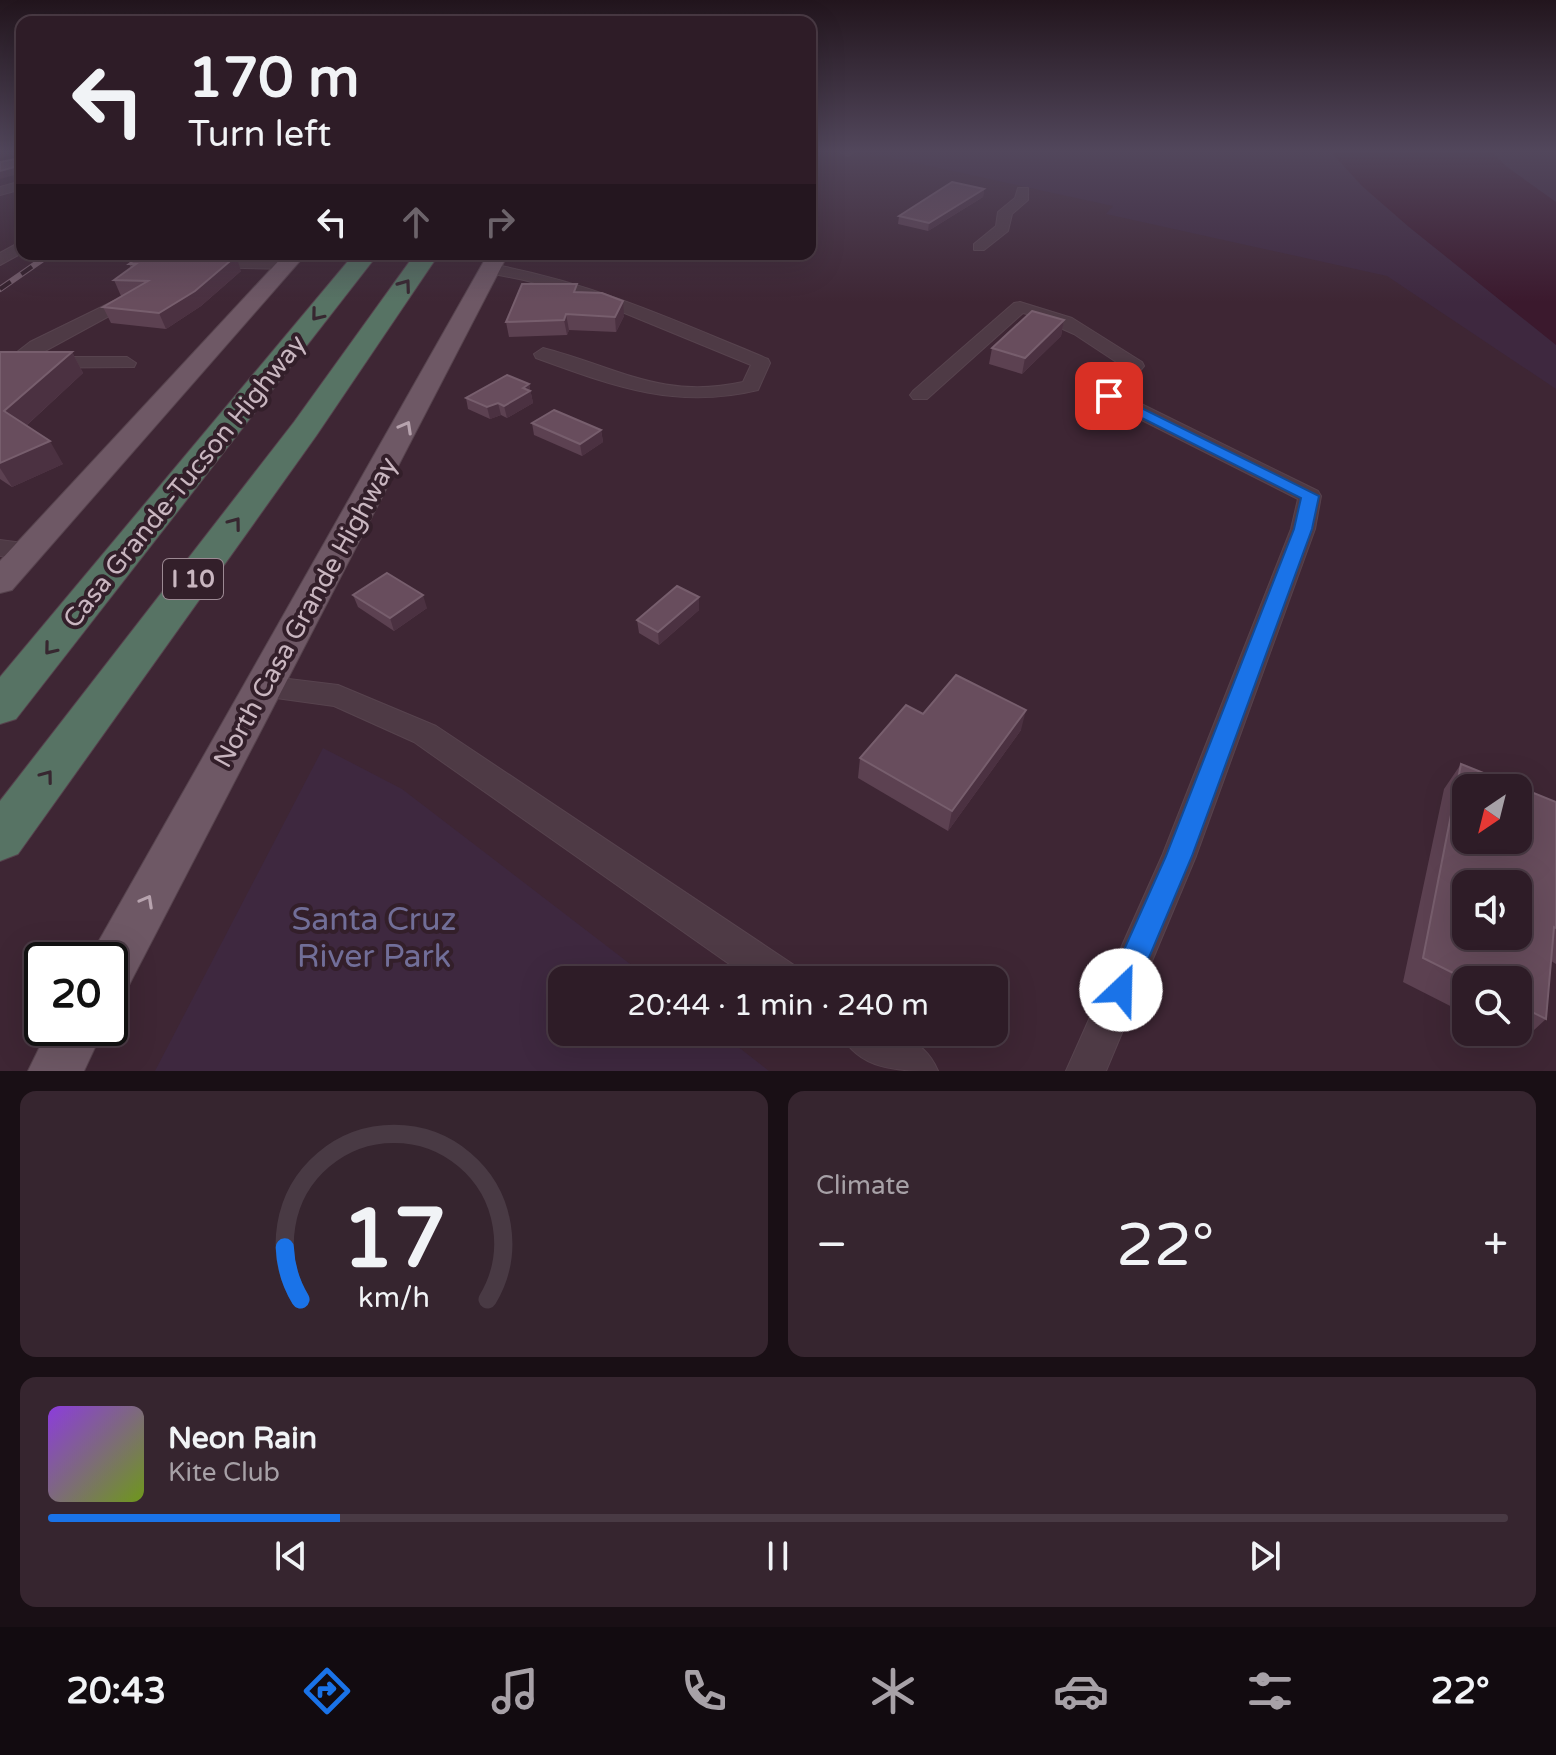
<!DOCTYPE html>
<html lang="en">
<head>
<meta charset="utf-8">
<style>
	:root { --surface:#2e1c27; --page:#36252f; --text:#f1f3f6; --muted:#a7a1a7; --line:#493a44; --accent:#1a73e8 }
	body { margin:0; font-family:"Varela Round",sans-serif; background:var(--page); color:var(--text); height:100vh; display:flex; flex-direction:column; font-size:30px; white-space:nowrap }
	* { box-sizing:border-box; margin:0 }
	p { font-size:26px; color:var(--muted) }
	.icon { flex:none; width:44px; height:44px; fill:none; stroke:currentColor; stroke-width:2; stroke-linecap:round; stroke-linejoin:round }
	.map { position:relative; height:1071px; overflow:hidden }
	.drawer { display:flex; flex-direction:column; gap:20px; padding:20px; background:#190f15; flex:1 }
	.drawer>* { flex:none }
	.top-card { position:absolute; left:16px; top:16px; width:800px; height:244px; border-radius:16px; box-shadow:0 8px 32px #0002,0 0 0 2px var(--line); background:#2e1c27; color:var(--text); overflow:hidden }
	.needle { width:52px; rotate:215deg }
	.controls { position:absolute; left:1452px; top:774px; display:grid; gap:16px }
	.controls a { display:grid; place-items:center; width:80px; height:80px; border-radius:16px; background:var(--surface); box-shadow:0 8px 32px #0002,0 0 0 2px var(--line); font-size:40px }
	.speed { position:absolute; left:24px; top:942px; display:flex; gap:16px; font-size:40px; font-weight:700; text-align:center }
	.speed>* { display:grid; place-content:center; width:104px; height:104px; border-radius:50%; background:var(--surface); box-shadow:0 8px 32px #0002,0 0 0 2px var(--line); line-height:1 }
	.speed .limit { border:4px solid #111; border-radius:12px; background:#fff; color:#111 }
	.pin { position:absolute; display:grid; place-items:center; width:68px; height:68px; color:#fff; margin:-34px; border-radius:16px; box-shadow:0 4px 12px #0006 }
	.me { position:absolute; width:88px; margin:-44px; rotate:24deg; stroke-linejoin:round; filter:drop-shadow(0 0 6px #0008) }
	.turn { display:flex; align-items:center; gap:28px; height:168px; padding:0 40px; font-size:36px }
	.turn .icon { width:104px; height:104px; stroke-width:2.5 }
	.turn b { display:block; font-size:56px; line-height:68px }
	.lanes { display:flex; align-items:center; height:76px; padding:0 40px; background:#0003; justify-content:center; gap:40px; direction:ltr }
	.lanes .off { opacity:.35 }
	.big { font-size:60px; font-weight:600; line-height:1.1 }
	.drawer .card { flex:1; display:flex; flex-direction:column; justify-content:center; gap:12px; min-width:0; padding:0 28px; border-radius:16px; background:var(--page) }
	.drawer .dial { align-items:center; gap:0 }
	.dial svg { height:208px; overflow:visible; fill:none; stroke:var(--line); stroke-width:7; stroke-linecap:round; text-anchor:middle }
	.dial text { fill:var(--text); stroke:none }
	.song { display:flex; align-items:center; gap:24px }
	.cover { width:96px; height:96px; border-radius:12px; background:linear-gradient(135deg,hsl(270 70% 55%),hsl(80 70% 35%)) }
	.played { height:8px; border-radius:4px; background:linear-gradient(90deg,var(--accent) 20%,var(--line) 20%) }
	.keys { display:flex; justify-content:space-around; direction:ltr }
	.heat { display:flex; justify-content:space-between; align-items:center; font-size:44px; direction:ltr }
	.drawer .tiles { flex:1; display:grid; gap:20px; grid-template-columns:1fr 1fr }
	.card:last-child { grid-column:span 2 }
	.trip { position:absolute; left:548px; top:966px; width:460px; height:80px; border-radius:16px; background:var(--surface); box-shadow:0 8px 32px #0002,0 0 0 2px var(--line); font-weight:600; line-height:80px; text-align:center }
	.dock { display:flex; height:128px; justify-content:space-around; align-items:center; background:#120b10; color:var(--muted) }
	.dock .icon { width:56px; height:56px }
	.dock .selected { color:var(--accent) }
	.dock b { font-size:36px; color:var(--text) }
	.map>svg:first-child { display:block }
	.green { fill:#3e283f }
	.water { fill:#3b192d }
	.lines { fill:none; stroke-linecap:round; stroke-linejoin:round }
	.minor-casing { stroke:#57434e; stroke-width:2 }
	.major-casing { stroke:#57434e; stroke-width:2 }
	.highway-casing { stroke:#56424d; stroke-width:2 }
	.minor { fill:#4e3a45; fill-rule:evenodd }
	.major { fill:#6e5865; fill-rule:evenodd }
	.highway { fill:#577364; fill-rule:evenodd }
	.rail-far1-casing { stroke:#745c6a; stroke-width:5 }
	.rail-casing { stroke:#745c6a; stroke-width:6 }
	.rail-far1 { stroke:#331f2a; stroke-width:3; stroke-dasharray:10; stroke-linecap:butt }
	.rail { stroke:#331f2a; stroke-width:4; stroke-dasharray:13; stroke-linecap:butt }
	.wall { fill:#5c4151 }
	.shaded-wall { fill:#4b3141 }
	.building { fill:#684d5d; stroke:#775e6d; stroke-width:2; fill-rule:evenodd }
	.oneway { stroke:#372730 }
	.oneway2 { stroke:#b7a3ae }
	.route { fill:#1a73e8; stroke:#114b97; stroke-width:2 }
	.labels { text-anchor:middle; stroke-width:8; stroke-linejoin:round; paint-order:stroke }
	.shield { fill:#331f2a; stroke:#9c8993; stroke-width:2 }
	.shield-label { font-size:24px; font-weight:bold; fill:#c9b6c0 }
	.street-label { font-size:26px; fill:#c9b6c0; stroke:#331f2a }
	.near-park-label { font-size:32px; fill:#716e98; stroke:#331f2a }
</style>
</head>
<body>
<div class="map">
<svg width="1556" height="1071" viewBox="0 0 1556 1071">
	<rect width="100%" height="100%" fill="#3e2634"/>
	<!-- green -->
	<g class="green">
		<path d="M865,152H1556V389L1387,276L1106,214L1113,206Z"/>
		<path d="M323,748L402,789L651,980H562V1032H719L769,1071H155Z"/>
	</g>
	<!-- water -->
	<path class="water" d="M1331,152H1492L1507,167L1556,202V345L1409,227L1362,186Z"/>
	<g class="lines">
		<defs>
			<g id="minor">
				<path d="M840,152H854L848,156Z"/>
				<path d="M22,181V189L0,195V187Z"/>
				<path d="M1018,188H1028V200L1012,214L1008,231L984,250H974V244L996,226L998,212L1015,198Z"/>
				<path d="M22,241V253L0,265V253Z"/>
				<path d="M205,259H287L295,264L287,269L199,267L197,264Z"/>
				<path d="M490,264C588,281 677,321 768,359L770,363L758,390C676,410 613,386 536,358L534,354L543,348C617,367 662,400 743,382L751,365L588,298L524,280L484,272L482,269Z"/>
				<path d="M116,300L122,301L124,305L122,309L34,357H127L136,363L134,367L0,368V356H12L30,342Z"/>
				<path d="M1020,302L1072,318L1142,362L1144,366L1121,394L1318,491L1321,496L1315,529L1196,856L1106,1071H1066L1162,856L1291,529L1298,499L1102,400L1099,396L1124,367L1074,334L1031,315L1023,313L927,399H913L910,395L913,391L1014,303Z"/>
				<path d="M0,540L38,545L41,551L38,557L29,559L0,556Z"/>
				<path d="M264,676L338,685L436,726L797,967L803,980H752L414,742L334,706L254,695L250,687L254,679Z"/>
				<path d="M840,1032C879,1032 921,1029 938,1071C900,1071 858,1071 840,1032Z"/>
			</g>
			<g id="major">
				<path d="M285,254H306L12,590L0,593V561Z"/>
				<path d="M488,254H508L128,987L110,994V960H89L92,953Z"/>
				<path d="M49,1028H104L84,1071H28Z"/>
			</g>
			<g id="highway">
				<path d="M354,254H378L16,719L0,724V677Z"/>
				<path d="M415,254H439L316,436L18,854L0,861V801L294,422Z"/>
			</g>
		</defs>
		<!-- minor casing -->
		<use href="#minor" class="minor-casing"/>
		<!-- major casing -->
		<use href="#major" class="major-casing"/>
		<!-- highway casing -->
		<use href="#highway" class="highway-casing"/>
		<!-- minor -->
		<use href="#minor" class="minor"/>
		<!-- major -->
		<use href="#major" class="major"/>
		<!-- highway -->
		<use href="#highway" class="highway"/>
		<defs>
			<path id="rail-far1" d="M40,261L50,254"/>
			<path id="rail" d="M0,289L43,259"/>
		</defs>
		<!-- rail-far1 casing -->
		<use href="#rail-far1" class="rail-far1-casing"/>
		<!-- rail casing -->
		<use href="#rail" class="rail-casing"/>
		<!-- rail-far1 -->
		<use href="#rail-far1" class="rail-far1"/>
		<!-- rail -->
		<use href="#rail" class="rail"/>
	</g>
	<!-- wall -->
	<g class="wall">
		<path d="M984,189L983,197L928,231L898,224L899,216Z"/>
		<path d="M166,254H215L212,256L241,271L201,306L166,329L111,323L103,307L123,296H121L114,280L131,268L129,264L166,256Z"/>
		<path d="M578,292L624,316L616,332L569,330L567,335L509,337L506,322Z"/>
		<path d="M1064,320L1061,336L1022,374L989,364L992,348Z"/>
		<path d="M0,352H72L83,373L26,426L63,464L12,487L0,479Z"/>
		<path d="M529,384L533,403L507,418L501,415L490,419L468,409L466,398Z"/>
		<path d="M532,423L601,430L603,442L582,456L534,435Z"/>
		<path d="M353,595L427,608L394,631L358,607Z"/>
		<path d="M699,597V610L659,645L639,633L637,620Z"/>
		<path d="M923,714L1021,730L948,831L858,778L860,758Z"/>
		<path d="M1461,764L1556,802V964L1551,961L1546,1019L1521,1042L1500,1032H1518V980H1466V1014L1403,982L1444,789Z"/>
	</g>
	<!-- shaded-wall -->
	<g class="shaded-wall">
		<path d="M0,152H22V153L0,158Z"/>
		<path d="M22,165V173L0,179V171Z"/>
		<path d="M984,189L983,197L928,231L929,223Z"/>
		<path d="M236,256L241,271L201,306L166,329L159,313Z"/>
		<path d="M623,301L624,316L616,332L615,317Z"/>
		<path d="M566,314L569,330L567,335L564,320Z"/>
		<path d="M1064,320L1061,336L1022,374L1025,358Z"/>
		<path d="M72,352L83,373L17,434L4,411Z"/>
		<path d="M529,384L533,403L507,418L504,406L523,388Z"/>
		<path d="M498,403L501,415L490,419L487,407Z"/>
		<path d="M601,430L603,442L582,456L580,444Z"/>
		<path d="M50,441L63,464L12,487L0,468V463Z"/>
		<path d="M423,595L427,608L394,631L390,618Z"/>
		<path d="M699,597V610L659,645L658,632Z"/>
		<path d="M1026,710L1021,730L948,831L952,811Z"/>
	</g>
	<!-- building -->
	<g class="building">
		<path d="M21,152H22V165L0,171V162L21,158Z"/>
		<path d="M952,182L984,189L929,223L899,216Z"/>
		<path d="M141,255L236,256L195,291L159,313L103,307L148,281L114,280L136,264H129Z"/>
		<path d="M522,284H577L574,292L602,293L623,301L615,317L566,314L564,320L506,322Z"/>
		<path d="M1032,311L1064,320L1025,358L992,348Z"/>
		<path d="M0,352H72L4,411L50,441L0,463Z"/>
		<path d="M507,375L529,384L523,388L530,391L504,406L498,403L487,407L466,398Z"/>
		<path d="M554,410L601,430L580,444L532,423Z"/>
		<path d="M387,573L423,595L390,618L353,595Z"/>
		<path d="M677,586L699,597L658,632L637,620Z"/>
		<path d="M956,675L1026,710L952,811L860,758L906,705L923,714Z"/>
		<path d="M1461,764L1556,802V928L1554,927L1546,1019L1518,1005V980H1467L1423,958ZM1466,788H1518V840H1466ZM1466,884H1518V936H1466Z"/>
	</g>
	<!-- one-way arrows -->
	<defs><path id="oneway-chevron" d="M-2-3.5L2.5 0L-2 3.5" fill="none" stroke-width="1.6" stroke-linecap="round" stroke-linejoin="round" transform="scale(2)"/></defs>
	<g class="oneway">
		<use href="#oneway-chevron" transform="translate(405 285) rotate(-54)"/>
		<use href="#oneway-chevron" transform="translate(317 315) rotate(129)"/>
		<use href="#oneway-chevron" transform="translate(235 523) rotate(-53)"/>
		<use href="#oneway-chevron" transform="translate(50 649) rotate(129)"/>
		<use href="#oneway-chevron" transform="translate(47 776) rotate(-53)"/>
	</g>
	<g class="oneway2">
		<use href="#oneway-chevron" transform="translate(406 427) rotate(-61)"/>
		<use href="#oneway-chevron" transform="translate(147 901) rotate(-61)"/>
	</g>
	<!-- sky -->
	<linearGradient id="sky" x2="0" y2="1"><stop stop-color="#22151d"/><stop offset="0.5" stop-color="#52475c"/><stop offset="1" stop-color="#52475c" stop-opacity="0"/></linearGradient>
	<rect width="1556" height="302" fill="url(#sky)"/>
	<!-- route -->
	<path class="route" d="M1109,392L1319,496L1312,529L1192,856L1131,1000L1121,1005L1110,1000L1106,990L1166,856L1294,529L1301,498L1104,399L1102,396Z"/>
	<g class="labels">
		<!-- shield labels -->
		<rect class="shield" x="163" y="559" width="60" height="40" rx="6"/>
		<g class="shield-label">
			<text x="193" y="587">I 10</text>
		</g>
		<!-- street labels -->
		<g class="street-label">
			<text transform="translate(184 481) rotate(-51)" y="9">Casa Grande-Tucson Highway</text>
			<text transform="translate(305 612) rotate(-61)" y="9">North Casa Grande Highway</text>
		</g>
		<!-- near-park labels -->
		<g class="near-park-label">
			<text x="374" y="930">Santa Cruz<tspan x="374" dy="37">River Park</tspan></text>
		</g>
	</g>
</svg>
<div class="controls">
<a><svg class="needle" viewBox="-14 -14 28 28"><path d="M0-13l5 13h-10z" fill="#e53935"/><path d="M0 13l5-13h-10z" fill="#a7a1a7"/></svg></a>
<a><svg class="icon" aria-label="sound" viewBox="0 0 24 24"><path d="M4 9h4l5-4v14l-5-4H4zM17 9q2 3 0 6"/></svg></a>
<a><svg class="icon" aria-label="search" viewBox="0 0 24 24"><circle cx="10" cy="10" r="6"/><path d="M15 15l6 6"/></svg></a>
</div>
<div class="speed"><div class="limit">20</div></div>
<div class="pin" style="left:1109px;top:396px;background:#d93025"><svg class="icon" aria-label="arrive" viewBox="0 0 24 24"><path d="M6 21V4h12l-3 4 3 4H6"/></svg></div>
<svg class="me" style="left:1121px;top:990px" viewBox="-20 -20 40 40"><circle r="19" fill="#fff"/><path d="M0-13L10 11 0 6-10 11z" fill="#1a73e8"/></svg>
<div class="trip">20:44 · 1 min · 240 m</div>
<div class="top-card">
<div class="turn"><svg class="icon" aria-label="left" viewBox="0 0 24 24"><path d="M17 20v-9H6M10 6l-5 5 5 5"/></svg><div><b>170 m</b>Turn left</div></div>
<div class="lanes"><svg class="icon" aria-label="left" viewBox="0 0 24 24"><path d="M17 20v-9H6M10 6l-5 5 5 5"/></svg><svg class="icon off" aria-label="ahead" viewBox="0 0 24 24"><path d="M12 20V5M6 11l6-6 6 6"/></svg><svg class="icon off" aria-label="right" viewBox="0 0 24 24"><path d="M7 20v-9h11M14 6l5 5-5 5"/></svg></div>
</div>
</div>
<section class="drawer">
<div class="tiles">
<div class="card dial"><svg viewBox="0 0 100 80">
<path d="M14 69A42 42 0 1 1 86 69"/>
<path d="M14 69A42 42 0 0 1 8 49" stroke="#1a73e8"/>
<text x="50" y="56" font-size="32" font-weight="700">17</text>
<text x="50" y="72" font-size="11">km/h</text>
</svg></div>
<div class="card"><p>Climate</p>
<div class="heat"><a>−</a><b class="big">22°</b><a>+</a></div>
</div>
<div class="card">
<div class="song"><i class="cover"></i><div><b>Neon Rain</b><p>Kite Club</p></div></div>
<div class="played"></div>
<div class="keys"><svg class="icon" aria-label="previous" viewBox="0 0 24 24"><path d="M18 5L8 12l10 7zM5 5v14"/></svg><svg class="icon" aria-label="pause" viewBox="0 0 24 24"><path d="M8 5v14M16 5v14"/></svg><svg class="icon" aria-label="next" viewBox="0 0 24 24"><path d="M6 5l10 7-10 7zM19 5v14"/></svg></div>
</div>
</div>
</section>
<nav class="dock">
<b>20:43</b>
<svg class="icon selected" aria-label="directions" viewBox="0 0 24 24"><path d="M12 3l9 9-9 9-9-9zM9 14v-3h6M13 9l2 2-2 2"/></svg>
<svg class="icon" aria-label="music" viewBox="0 0 24 24"><path d="M9 18V5l10-2v13"/><circle cx="6" cy="18" r="3"/><circle cx="16" cy="16" r="3"/></svg>
<svg class="icon" aria-label="phone" viewBox="0 0 24 24"><path d="M5 4h4l2 5-3 2q2 4 5 5l2-3 5 2v4C11 20 4 13 5 4z"/></svg>
<svg class="icon" aria-label="climate" viewBox="0 0 24 24"><path d="M12 3v18M4 7l16 10M4 17L20 7"/></svg>
<svg class="icon" aria-label="car" viewBox="0 0 24 24"><path d="M5 17H2v-5l4-1 3-4h7l3 4 3 1v5h-3M9 17h6M6 11h13"/><circle cx="7" cy="17" r="2"/><circle cx="17" cy="17" r="2"/></svg>
<svg class="icon" aria-label="filters" viewBox="0 0 24 24"><path d="M4 7h16M4 17h16"/><circle cx="9" cy="7" r="2"/><circle cx="15" cy="17" r="2"/></svg>
<b>22°</b>
</nav>
</body>
</html>
